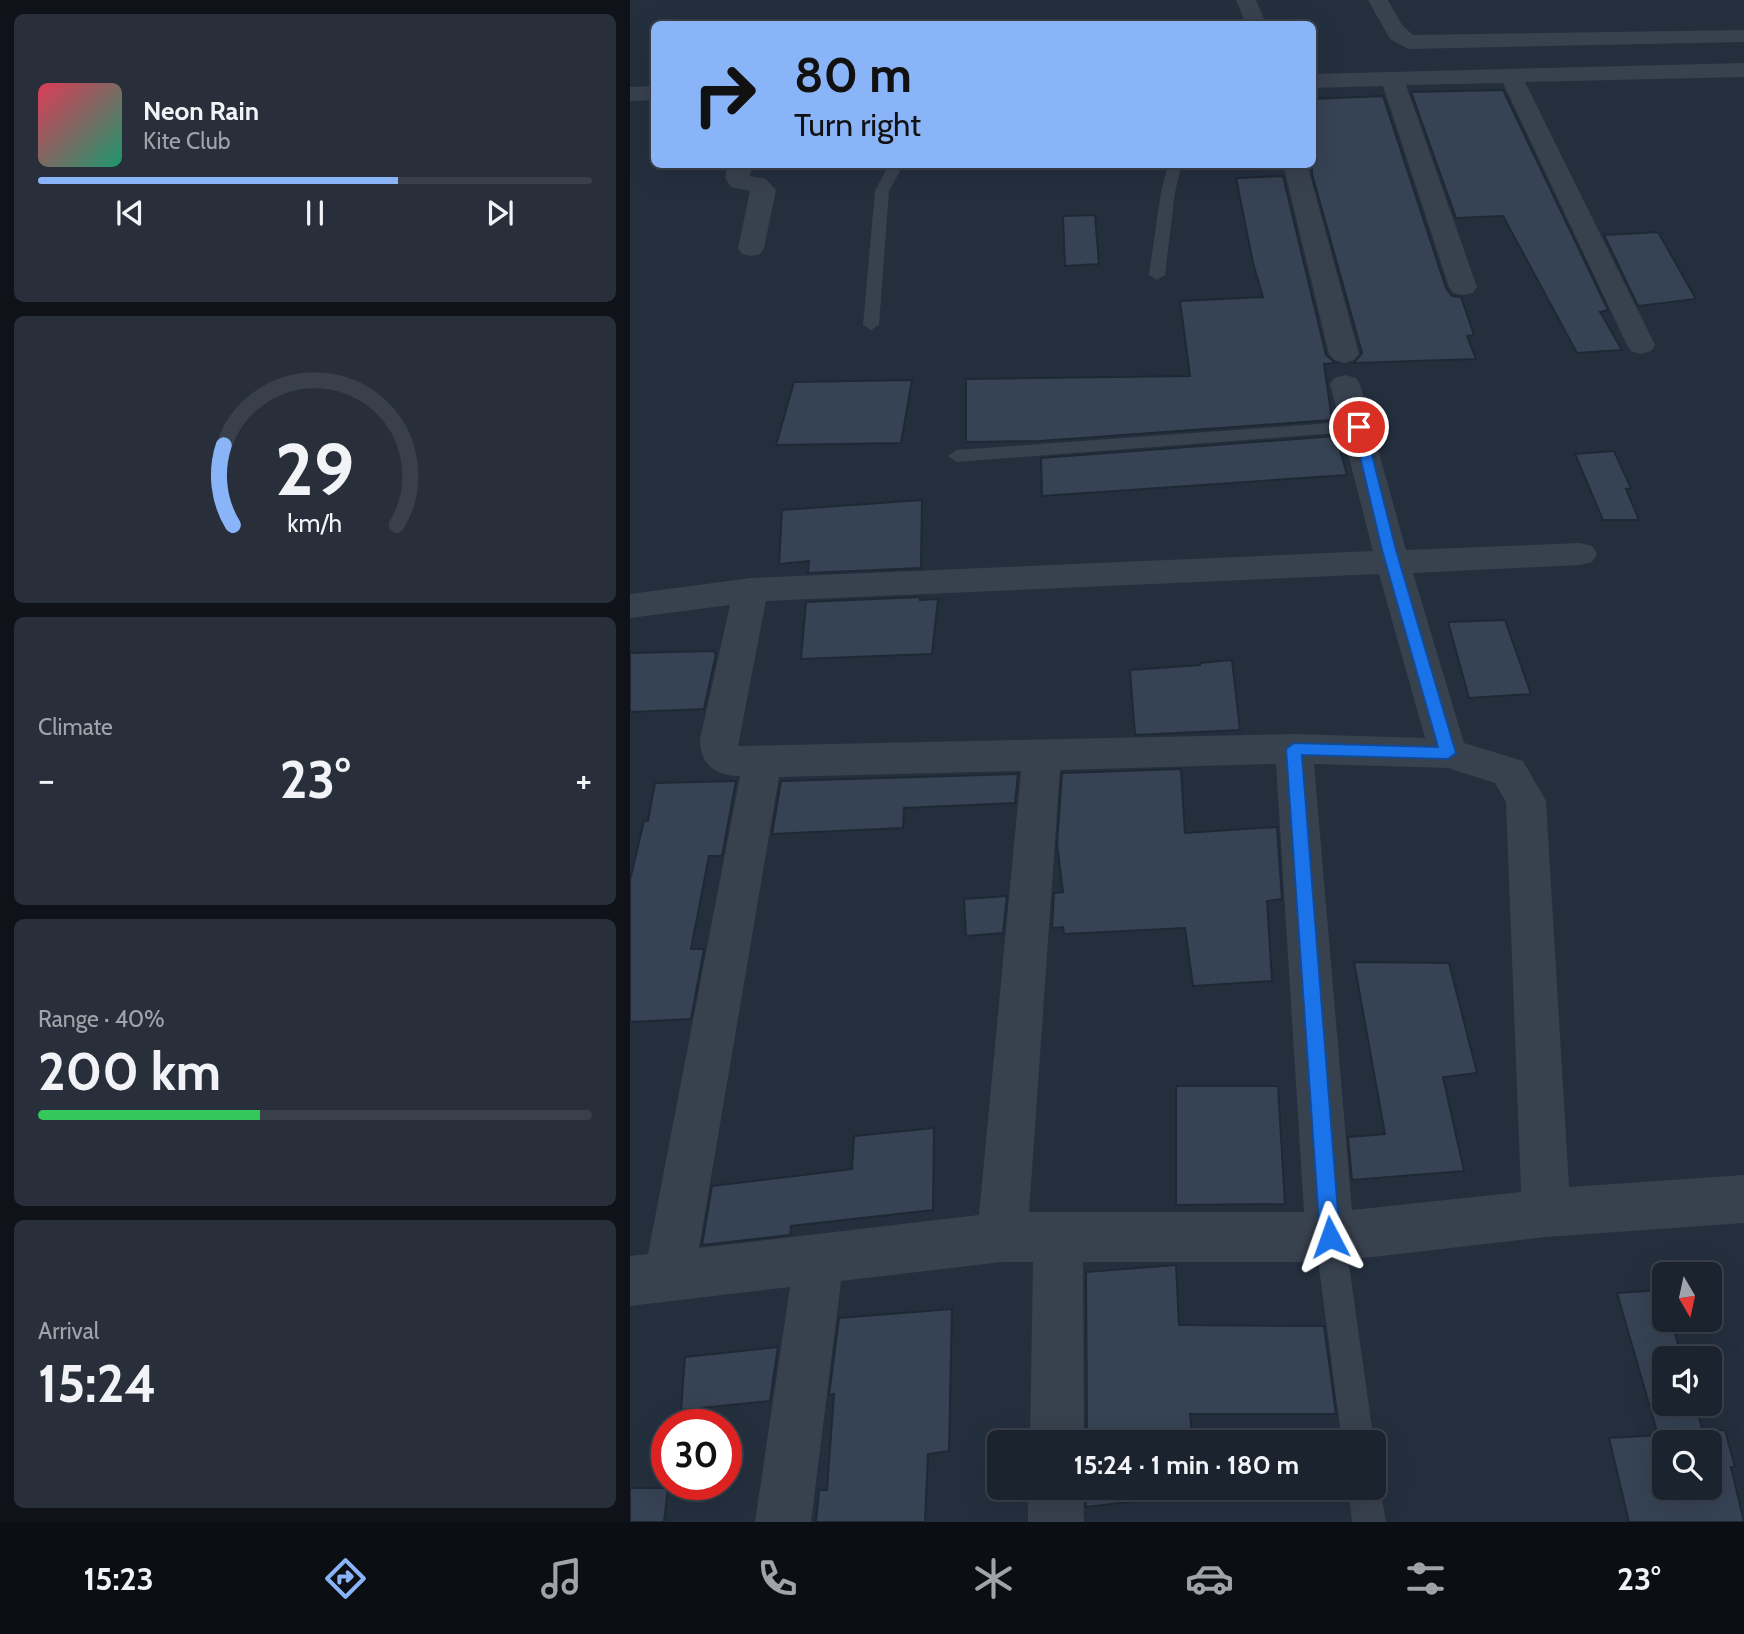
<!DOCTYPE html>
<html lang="en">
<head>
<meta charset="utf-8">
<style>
	:root { --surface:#1b232e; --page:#282f3a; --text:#f1f3f6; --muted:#a0a4aa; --line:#39404a; --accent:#8ab4f8 }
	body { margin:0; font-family:Cabin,sans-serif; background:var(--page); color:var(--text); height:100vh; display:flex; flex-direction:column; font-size:26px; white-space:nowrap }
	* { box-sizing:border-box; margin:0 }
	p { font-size:23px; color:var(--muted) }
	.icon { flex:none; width:38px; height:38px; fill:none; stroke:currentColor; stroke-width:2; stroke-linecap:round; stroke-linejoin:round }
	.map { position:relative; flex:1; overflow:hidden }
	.sheet { display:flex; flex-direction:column; gap:14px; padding:14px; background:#0f1319; width:630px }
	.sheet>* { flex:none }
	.hud { position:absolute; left:21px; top:21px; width:665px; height:147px; border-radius:10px; box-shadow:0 7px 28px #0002,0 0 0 2px var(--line); background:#8ab4f8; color:#111; overflow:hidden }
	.needle { width:46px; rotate:171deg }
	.tools { position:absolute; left:1022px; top:1262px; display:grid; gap:14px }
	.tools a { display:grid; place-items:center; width:70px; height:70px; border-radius:10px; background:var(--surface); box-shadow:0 7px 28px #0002,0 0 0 2px var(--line); font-size:35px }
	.speed { position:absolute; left:21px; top:1409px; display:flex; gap:14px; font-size:35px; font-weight:700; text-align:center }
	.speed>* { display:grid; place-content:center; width:91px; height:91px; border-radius:50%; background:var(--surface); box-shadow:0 7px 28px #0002,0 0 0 2px var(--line); line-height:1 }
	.speed .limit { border:10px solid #d22; background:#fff; color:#111 }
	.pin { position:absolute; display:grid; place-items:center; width:60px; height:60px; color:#fff; margin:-30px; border:4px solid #fff; border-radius:50%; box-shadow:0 2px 7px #0007 }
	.me { position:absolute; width:77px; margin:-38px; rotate:356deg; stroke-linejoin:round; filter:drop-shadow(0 0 5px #0008) }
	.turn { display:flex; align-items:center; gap:24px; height:147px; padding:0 28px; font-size:32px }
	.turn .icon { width:91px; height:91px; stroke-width:2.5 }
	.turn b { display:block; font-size:49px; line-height:60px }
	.big { font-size:52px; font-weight:800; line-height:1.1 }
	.sheet .card { flex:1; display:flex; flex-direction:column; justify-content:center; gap:10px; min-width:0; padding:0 24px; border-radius:10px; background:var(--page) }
	.sheet .dial { align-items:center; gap:0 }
	.dial svg { height:182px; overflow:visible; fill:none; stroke:var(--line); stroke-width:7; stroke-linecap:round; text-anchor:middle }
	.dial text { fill:var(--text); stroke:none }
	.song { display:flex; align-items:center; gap:21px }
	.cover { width:84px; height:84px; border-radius:10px; background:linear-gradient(135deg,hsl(350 70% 55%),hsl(160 70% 35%)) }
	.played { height:7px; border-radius:4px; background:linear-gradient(90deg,var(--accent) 65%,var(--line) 65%) }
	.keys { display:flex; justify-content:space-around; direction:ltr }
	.heat { display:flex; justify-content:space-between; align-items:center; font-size:38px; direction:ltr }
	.charge { height:10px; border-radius:5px; background:linear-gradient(90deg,#34c759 40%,var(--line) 0) }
	.trip { position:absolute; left:357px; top:1430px; width:399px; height:70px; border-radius:10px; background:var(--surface); box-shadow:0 7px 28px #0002,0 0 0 2px var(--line); font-weight:800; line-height:70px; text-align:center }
	.dock { display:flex; height:112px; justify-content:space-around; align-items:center; background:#0b0e12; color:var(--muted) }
	.dock .icon { width:49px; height:49px }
	.dock .current { color:var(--accent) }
	.dock b { font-size:32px; color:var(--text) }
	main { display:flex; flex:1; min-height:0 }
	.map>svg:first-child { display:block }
	.building { fill:#364354; stroke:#1f2835; stroke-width:2; fill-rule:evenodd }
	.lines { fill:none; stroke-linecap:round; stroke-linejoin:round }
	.service { fill:#38414e; fill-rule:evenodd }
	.minor { fill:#38414e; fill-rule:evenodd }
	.route { fill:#1a73e8; stroke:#114b97; stroke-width:2 }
</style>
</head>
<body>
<main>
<section class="sheet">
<div class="card">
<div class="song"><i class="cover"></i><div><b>Neon Rain</b><p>Kite Club</p></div></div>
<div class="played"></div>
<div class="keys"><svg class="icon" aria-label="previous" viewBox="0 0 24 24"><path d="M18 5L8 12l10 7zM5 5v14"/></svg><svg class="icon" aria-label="pause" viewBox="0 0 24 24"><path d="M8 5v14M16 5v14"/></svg><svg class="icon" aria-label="next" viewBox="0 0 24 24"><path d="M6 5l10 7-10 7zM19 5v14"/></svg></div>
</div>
<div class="card dial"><svg viewBox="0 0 100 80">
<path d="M14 69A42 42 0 1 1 86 69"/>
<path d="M14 69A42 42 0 0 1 10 34" stroke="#8ab4f8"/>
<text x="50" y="56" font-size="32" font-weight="700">29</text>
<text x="50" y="72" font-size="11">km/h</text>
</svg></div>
<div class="card"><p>Climate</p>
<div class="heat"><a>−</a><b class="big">23°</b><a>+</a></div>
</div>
<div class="card"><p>Range · 40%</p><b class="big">200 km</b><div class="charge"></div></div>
<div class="card"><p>Arrival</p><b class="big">15:24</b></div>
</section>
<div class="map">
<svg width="1114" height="1522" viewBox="0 0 1114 1522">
	<rect width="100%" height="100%" fill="#242f3e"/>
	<!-- building -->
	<g class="building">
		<path d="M873,90L978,310L970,312L992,350L947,353L873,216L826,218L781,92Z"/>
		<path d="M753,96L816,288L822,296L831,297L844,335L837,336L846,359L724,363L732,353L682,174V99Z"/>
		<path d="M653,176L696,355L706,363L694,364L702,420L410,441L336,442V379L560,376L550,301L633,297L623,263L606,178Z"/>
		<path d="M465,215L469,264L435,266L433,216Z"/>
		<path d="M1028,232L1066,299L1008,306L974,235Z"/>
		<path d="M282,380L271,443L146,445L164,382Z"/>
		<path d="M706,436L717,475L412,496L411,458Z"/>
		<path d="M984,451L1001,488L996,489L1009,520H973L945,454Z"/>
		<path d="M292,500L291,568L178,573L179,561L149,564L152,510Z"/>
		<path d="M290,597V600L308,599L302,654L171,659L176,602Z"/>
		<path d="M875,620L901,694L839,698L818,622Z"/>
		<path d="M83,651L86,654L74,709L0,712V653Z"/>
		<path d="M602,660L610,730L505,735L500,670L570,665V663Z"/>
		<path d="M551,769L555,833L647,827L652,899L637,901L642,981L563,986L555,928L434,934L433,927L422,928L424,893L433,892L427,844L432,773Z"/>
		<path d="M388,774L385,803L274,808L273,828L142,834L151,781Z"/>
		<path d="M106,781L92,856H79L61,949H74L61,1019L0,1022V880L14,821H18L25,783Z"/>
		<path d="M377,896L373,933L336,936L334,899Z"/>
		<path d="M724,962L819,963L847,1073L813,1077L834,1171L722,1180L718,1137L755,1134Z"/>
		<path d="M546,1086H648L655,1204L546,1205Z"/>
		<path d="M304,1128L303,1210L161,1226L160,1235L72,1245L82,1186L222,1169L224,1136Z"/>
		<path d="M546,1265L549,1325L694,1326L706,1414H560L562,1433L551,1435L552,1442H457L456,1272Z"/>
		<path d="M1032,1290L1034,1320H1041L1052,1358H1034V1404H1065L1073,1431L1095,1430L1105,1467H1101L1114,1522H999L979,1438L1028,1435L987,1293ZM1034,1442H1080V1488H1034Z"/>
		<path d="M322,1309L319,1451L298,1454L295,1522H186L189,1490H197L204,1394L199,1395L209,1318Z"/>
		<path d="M148,1347L140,1401L51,1410L55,1357Z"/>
		<path d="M0,1488H38L34,1522H0Z"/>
		<path d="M456,1488H558L559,1495L456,1507Z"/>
	</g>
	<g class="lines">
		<!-- service -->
		<g class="service">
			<path d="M259,164H274L259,191L249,325L241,330L233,325L245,191Z"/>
			<path d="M538,164H552L545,192L535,275L527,280L519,275L531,192Z"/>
			<path d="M729,421L738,427L735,431L327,462L318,456L327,450Z"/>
			<path d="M700,1222L710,1227L715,1237L744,1442V1443L712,1442L685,1237L690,1227Z"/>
			<path d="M744,1476L750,1488L756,1522H722L718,1488H744Z"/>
		</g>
		<!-- minor -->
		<g class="minor">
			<path d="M606,0H626L636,24H616Z"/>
			<path d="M738,0H758L772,25L783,35L1114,30V42L778,49L760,39Z"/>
			<path d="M1114,63V77L895,82L1025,345L1021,351L1011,354L1001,351L997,345L873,83L776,85L847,287L843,293L833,295L823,293L819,287L753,86L682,88V74Z"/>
			<path d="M24,86V100L0,101V87Z"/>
			<path d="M98,164H122L120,176L136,179L146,190L134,248L130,254L121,256L112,254L108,248L120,191L101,187L95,178Z"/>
			<path d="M653,164H677L729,354L724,360L714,363L704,360L699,354Z"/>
			<path d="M715,375L726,378L730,384L776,550L950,543L962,546L967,554L962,562L950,565L783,573L834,743L893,761L916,801L939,1187L1114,1175V1223L916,1237L700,1262H453L454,1442H400L403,1262H372L211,1281L181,1522H125L160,1287L0,1306V1256L18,1254L110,776C85,776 70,764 70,739L100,605L0,618V594L121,578L743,551L700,384L704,378ZM749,574L795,738L664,734L108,746L136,601ZM646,764L674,1212H399L430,770ZM684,764L818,768L865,783L876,802L891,1192L722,1210ZM391,771L349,1215L69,1248L149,777Z"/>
			<path d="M398,1488H453L454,1522H398Z"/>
		</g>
	</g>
	<!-- route -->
	<path class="route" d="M729,423L735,427L766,550L826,753L818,759L672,755L710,1237L707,1244L700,1248L693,1244L690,1237L656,749L664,743L808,747L752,550L723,427Z"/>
</svg>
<div class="tools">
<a><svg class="needle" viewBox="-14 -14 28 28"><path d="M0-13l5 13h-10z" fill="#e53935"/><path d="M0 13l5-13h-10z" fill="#a0a4aa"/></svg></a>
<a><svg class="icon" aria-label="sound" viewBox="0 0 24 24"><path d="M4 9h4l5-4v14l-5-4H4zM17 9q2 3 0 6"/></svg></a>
<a><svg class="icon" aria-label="search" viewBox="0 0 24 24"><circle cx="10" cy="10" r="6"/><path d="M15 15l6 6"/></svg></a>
</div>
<div class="speed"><div class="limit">30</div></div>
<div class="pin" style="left:729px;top:427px;background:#d93025"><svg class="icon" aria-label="arrive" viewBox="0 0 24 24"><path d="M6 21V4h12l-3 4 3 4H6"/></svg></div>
<svg class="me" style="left:700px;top:1237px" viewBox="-20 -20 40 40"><path d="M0-17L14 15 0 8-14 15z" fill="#1a73e8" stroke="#fff" stroke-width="4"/></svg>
<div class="trip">15:24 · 1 min · 180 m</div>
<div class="hud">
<div class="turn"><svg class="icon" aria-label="right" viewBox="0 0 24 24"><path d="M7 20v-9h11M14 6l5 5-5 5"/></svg><div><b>80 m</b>Turn right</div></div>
</div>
</div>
</main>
<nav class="dock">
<b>15:23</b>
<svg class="icon current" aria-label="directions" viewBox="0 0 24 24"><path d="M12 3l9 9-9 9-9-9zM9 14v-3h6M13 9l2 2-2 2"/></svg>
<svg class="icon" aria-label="music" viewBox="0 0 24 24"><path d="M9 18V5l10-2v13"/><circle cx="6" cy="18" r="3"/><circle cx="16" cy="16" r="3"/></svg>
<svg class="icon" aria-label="phone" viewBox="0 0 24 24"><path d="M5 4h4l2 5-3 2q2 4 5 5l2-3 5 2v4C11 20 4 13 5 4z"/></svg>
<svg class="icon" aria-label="climate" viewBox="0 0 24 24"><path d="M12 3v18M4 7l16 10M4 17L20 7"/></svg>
<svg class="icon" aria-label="car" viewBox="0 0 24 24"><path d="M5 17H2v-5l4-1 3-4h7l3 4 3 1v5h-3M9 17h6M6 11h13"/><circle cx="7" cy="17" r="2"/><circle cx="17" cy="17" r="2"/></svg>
<svg class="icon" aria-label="filters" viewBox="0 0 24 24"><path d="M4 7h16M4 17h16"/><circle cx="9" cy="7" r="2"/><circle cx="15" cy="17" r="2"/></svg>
<b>23°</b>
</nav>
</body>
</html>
